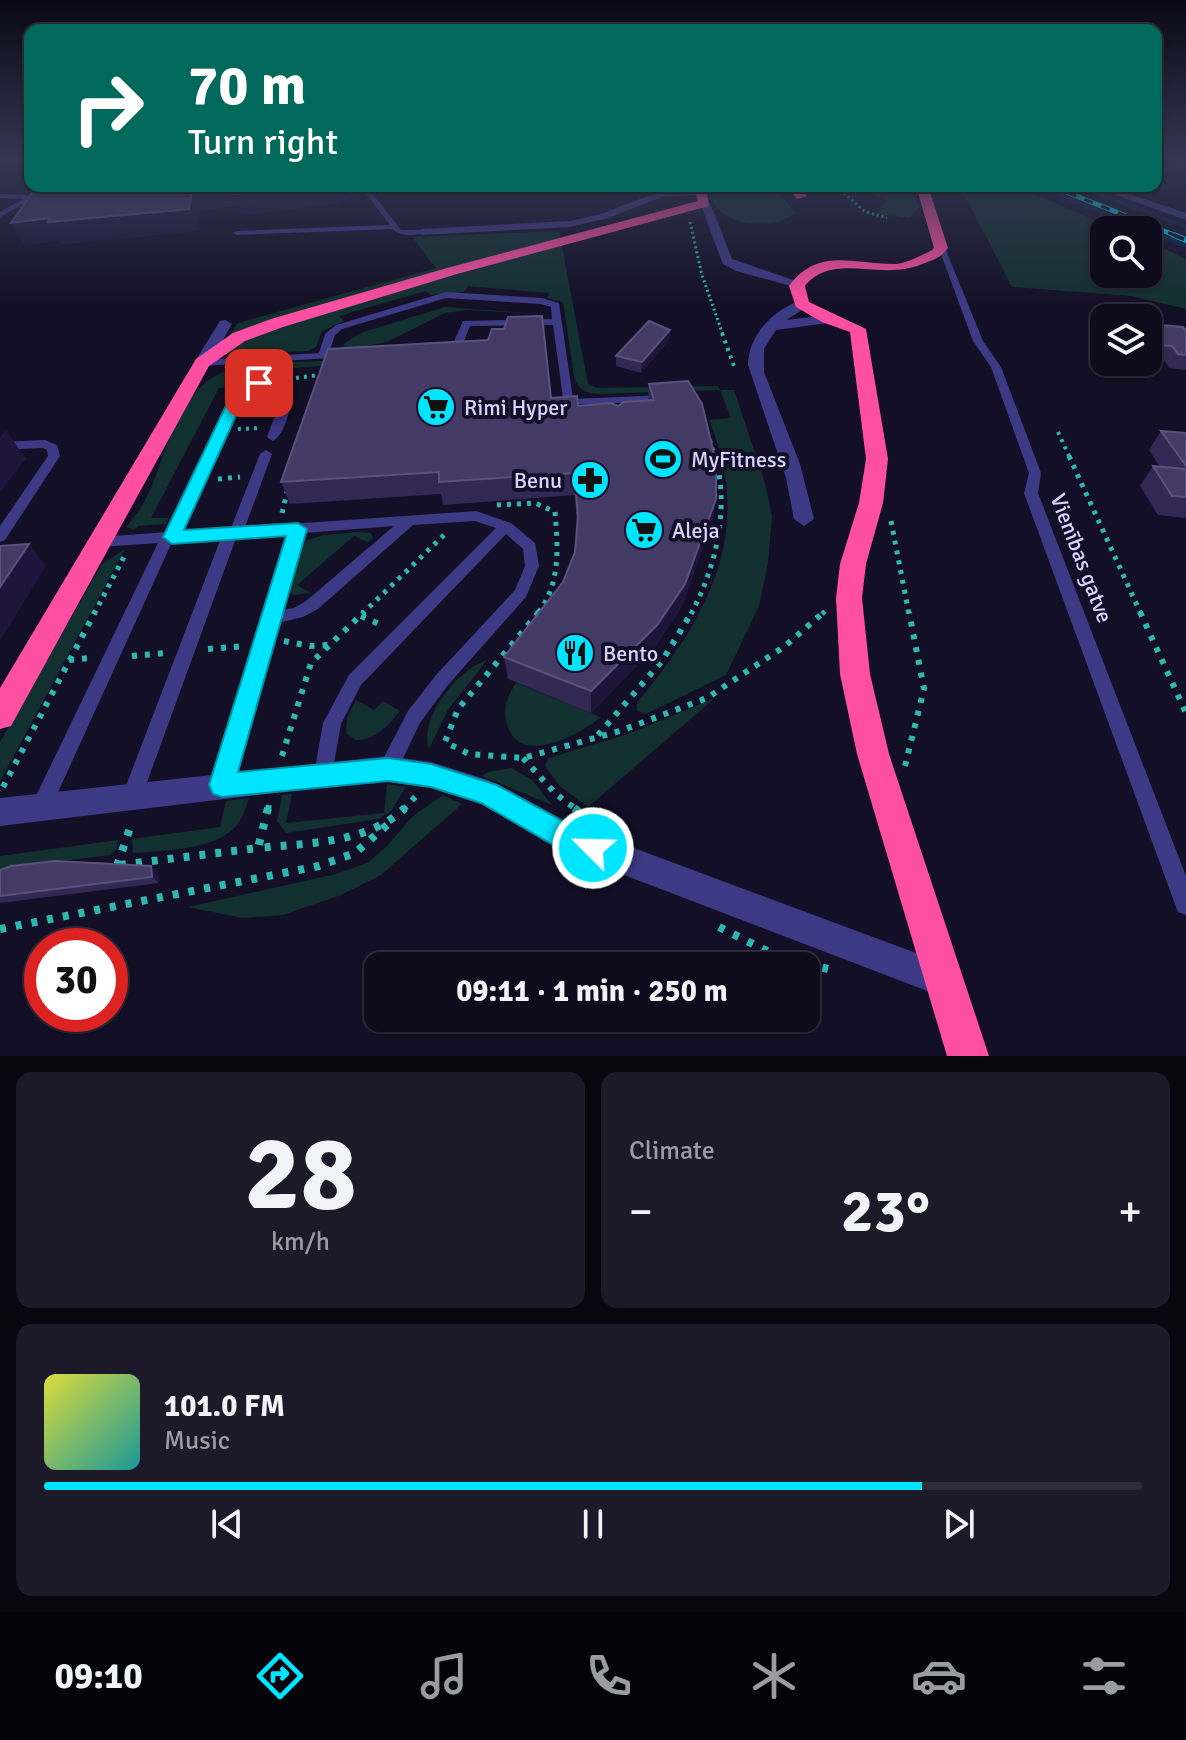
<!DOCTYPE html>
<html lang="en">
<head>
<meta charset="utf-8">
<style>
	:root { --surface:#0e0b1c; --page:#1c1929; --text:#f1f3f6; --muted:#9b9ba3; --line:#2e2b3b; --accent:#00e5ff }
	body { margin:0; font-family:Signika,sans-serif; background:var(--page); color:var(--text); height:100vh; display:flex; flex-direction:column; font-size:30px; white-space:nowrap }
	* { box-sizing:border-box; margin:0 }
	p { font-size:26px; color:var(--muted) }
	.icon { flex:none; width:44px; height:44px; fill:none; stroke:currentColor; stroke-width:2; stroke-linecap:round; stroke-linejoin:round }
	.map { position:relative; height:1056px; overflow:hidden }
	.drawer { display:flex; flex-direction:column; gap:16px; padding:16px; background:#08060f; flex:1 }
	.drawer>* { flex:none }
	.banner { position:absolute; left:24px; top:24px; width:1138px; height:168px; border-radius:16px; box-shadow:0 2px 6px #0004,0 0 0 2px var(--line); background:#00695c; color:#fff; overflow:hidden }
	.controls { position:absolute; left:1090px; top:216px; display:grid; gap:16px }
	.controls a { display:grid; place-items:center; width:72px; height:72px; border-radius:16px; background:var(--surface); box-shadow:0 2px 6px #0004,0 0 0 2px var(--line); font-size:40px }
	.speed { position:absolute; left:24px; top:928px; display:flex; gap:16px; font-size:40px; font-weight:700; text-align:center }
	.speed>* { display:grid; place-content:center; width:104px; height:104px; border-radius:50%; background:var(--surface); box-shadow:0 2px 6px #0004,0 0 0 2px var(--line); line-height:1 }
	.speed .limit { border:12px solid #d22; background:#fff; color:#111 }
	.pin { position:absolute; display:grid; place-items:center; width:68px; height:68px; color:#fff; margin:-34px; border-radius:16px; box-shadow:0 4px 12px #0006 }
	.me { position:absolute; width:88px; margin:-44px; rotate:293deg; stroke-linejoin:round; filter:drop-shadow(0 0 6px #0008) }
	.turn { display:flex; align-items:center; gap:28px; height:168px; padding:0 32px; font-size:36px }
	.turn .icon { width:104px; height:104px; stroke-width:2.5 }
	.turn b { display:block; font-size:56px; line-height:68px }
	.big { font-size:60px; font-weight:800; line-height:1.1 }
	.drawer .tile { flex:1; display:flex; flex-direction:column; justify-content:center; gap:12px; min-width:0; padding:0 28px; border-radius:16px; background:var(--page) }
	.drawer .dial { align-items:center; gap:0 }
	.dial b { font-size:104px; line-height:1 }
	.song { display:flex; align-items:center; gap:24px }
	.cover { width:96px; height:96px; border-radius:12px; background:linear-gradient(135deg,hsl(60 70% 55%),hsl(180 70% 35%)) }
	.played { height:8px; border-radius:4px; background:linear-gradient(90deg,var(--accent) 80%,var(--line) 80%) }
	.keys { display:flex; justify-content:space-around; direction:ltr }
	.heat { display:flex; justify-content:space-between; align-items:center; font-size:44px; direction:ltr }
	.drawer .tiles { flex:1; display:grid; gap:16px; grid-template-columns:1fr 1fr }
	.tile:last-child { grid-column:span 2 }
	.trip { position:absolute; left:364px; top:952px; width:456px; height:80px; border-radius:16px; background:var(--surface); box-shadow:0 2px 6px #0004,0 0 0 2px var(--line); font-weight:800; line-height:80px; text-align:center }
	.menu { display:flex; height:128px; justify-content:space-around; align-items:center; background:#06040b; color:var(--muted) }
	.menu .icon { width:56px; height:56px }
	.menu .current { color:var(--accent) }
	.menu b { font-size:36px; color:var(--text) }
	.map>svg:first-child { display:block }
	.green { fill:#12302f }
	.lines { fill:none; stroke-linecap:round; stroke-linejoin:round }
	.stream-far1 { stroke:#0a1f44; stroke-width:4 }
	.stream { stroke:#0a1f44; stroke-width:5 }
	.path-far4 { stroke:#2fb8b0; stroke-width:3; stroke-dasharray:2 3; stroke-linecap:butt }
	.path-far3 { stroke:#2fb8b0; stroke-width:4; stroke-dasharray:3 5; stroke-linecap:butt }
	.path-far2 { stroke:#2fb8b0; stroke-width:5; stroke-dasharray:4 6; stroke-linecap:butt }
	.path-far1 { stroke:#2fb8b0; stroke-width:6; stroke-dasharray:5 8; stroke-linecap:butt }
	.path { stroke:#2fb8b0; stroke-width:8; stroke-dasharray:6 10; stroke-linecap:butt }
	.lane { fill:#3d3a85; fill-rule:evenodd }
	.street { fill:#3d3a85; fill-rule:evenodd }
	.highway { fill:#ff4fa3; fill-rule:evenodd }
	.rail-far1-casing { stroke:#00e5ff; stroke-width:5 }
	.rail-casing { stroke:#00e5ff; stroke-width:6 }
	.rail-far1 { stroke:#130f26; stroke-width:3; stroke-dasharray:9; stroke-linecap:butt }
	.rail { stroke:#130f26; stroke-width:4; stroke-dasharray:11; stroke-linecap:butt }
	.wall { fill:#312854 }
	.shaded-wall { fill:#1d163a }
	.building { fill:#433a66; stroke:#5a527e; stroke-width:2 }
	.route { fill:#00e5ff; stroke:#0095a6; stroke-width:2 }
	.labels { text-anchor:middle; stroke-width:8; stroke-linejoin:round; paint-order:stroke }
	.poi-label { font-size:22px; fill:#d9d4ff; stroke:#130f26; text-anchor:start }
	.street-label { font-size:22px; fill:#d9d4ff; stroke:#130f26 }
</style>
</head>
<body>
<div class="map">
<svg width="1186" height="1056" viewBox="0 0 1186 1056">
	<rect width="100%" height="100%" fill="#130f26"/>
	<!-- green -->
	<g class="green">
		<path d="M709,186H774L795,213C777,229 735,227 718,209C712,203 711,194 709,186Z"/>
		<path d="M866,186H911L919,208L910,218L877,214L887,200L871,194Z"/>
		<path d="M960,186H1015L1118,230H1104V274H1148V241L1186,259V309L1131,296L1012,287Z"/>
		<path d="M559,231L588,384L597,388L718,386L720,390H734L765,483L772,516L768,563L759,606L726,675L646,714L637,711V703C709,615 755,533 709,420L731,418L720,390L599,394C585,393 578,390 574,376L563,302L547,298L549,293L468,286L464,292L431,295L425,291L339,316L344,321L322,331L316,347L308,351L228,355L222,353L221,346L238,323L436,268L412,237Z"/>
		<path d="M445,307L541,314L466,310L445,313L387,342L342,350L345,343L363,332Z"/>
		<path d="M323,361L331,365C310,367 280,368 261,373C245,378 235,387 219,388L151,518H169L166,524L138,526L134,530L126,527C152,496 153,481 167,445C201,355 239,365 323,361Z"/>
		<path d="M357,532L371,533L373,538L368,542L354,536L297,585L311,593L292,595L290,591L305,541L323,535Z"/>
		<path d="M125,549L0,781V742L102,564Z"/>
		<path d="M487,660L448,710L429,749C419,717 458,669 487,660Z"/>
		<path d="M516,683L601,717C579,735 519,768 507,724C502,709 508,695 516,683Z"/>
		<path d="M715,698L588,807L560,786L545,766L548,758L628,734Z"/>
		<path d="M356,700L374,710L383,701L400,711C388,725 377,740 356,740L346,733L347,718Z"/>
		<path d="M512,768L532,780L552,805L482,776L488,772Z"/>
		<path d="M387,784L406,787L391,811L378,819L286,833L277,821L282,795L292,794L286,823L384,813Z"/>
		<path d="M443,795L462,804L381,875L341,895L283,915L243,918L188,907L336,874L369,862L387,846L412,817Z"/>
		<path d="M249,798C245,810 242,822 231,831C208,850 162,851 133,853L132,839L220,827L226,801Z"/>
		<path d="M118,840L116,850L110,855L0,869V856Z"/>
	</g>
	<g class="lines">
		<!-- stream-far1 -->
		<g class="stream-far1">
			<path d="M1037,186L1146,230"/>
			<path d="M1076,186L1186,227"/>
			<path d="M1131,187L1186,186"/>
			<path d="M1148,231L1163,237"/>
		</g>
		<!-- stream -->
		<path class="stream" d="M1158,235L1186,246"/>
		<!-- path-far4 -->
		<g class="path-far4">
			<path d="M837,186L864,211L887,218"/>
			<path d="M690,222L702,275L723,335"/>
		</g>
		<!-- path-far3 -->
		<g class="path-far3">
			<path d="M722,333L735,369"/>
			<path d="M296,378L326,374"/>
			<path d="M238,429L260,428"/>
			<path d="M1058,432L1070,458"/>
			<path d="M710,440L715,458"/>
		</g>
		<!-- path-far2 -->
		<g class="path-far2">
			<path d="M1069,456L1141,614"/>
			<path d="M218,479L240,477"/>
			<path d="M497,505L535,503L555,512C558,547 561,585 537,614"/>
			<path d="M282,513L288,488"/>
			<path d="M891,521L909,614"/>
			<path d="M94,614L125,555"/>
			<path d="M362,614L444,535"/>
			<path d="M691,614C716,567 730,508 715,456"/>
			<path d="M822,614L825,611"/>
		</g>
		<!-- path-far1 -->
		<g class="path-far1">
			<path d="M539,612L458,709L445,742L469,754L523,758L620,731L707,698L785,646L824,612"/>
			<path d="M1140,612L1186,713"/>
			<path d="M361,616L384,626"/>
			<path d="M284,641L310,646L329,645"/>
			<path d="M208,649L246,646"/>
			<path d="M132,656L166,653"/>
			<path d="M69,660L90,658"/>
			<path d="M598,735L662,661L692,612"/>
			<path d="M282,756L311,663L364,612"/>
			<path d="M523,758L556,794L577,810"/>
			<path d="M905,766L924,689L909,612"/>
			<path d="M3,787L95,612"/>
			<path d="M268,810L269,804"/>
			<path d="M403,810L417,795"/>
		</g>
		<!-- path -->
		<g class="path">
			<path d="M268,808L258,848C307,843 367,844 405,808"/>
			<path d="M574,808L582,814"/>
			<path d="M120,865L258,848"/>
			<path d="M117,866L132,822"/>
			<path d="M719,927L781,958L828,969"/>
			<path d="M0,929L319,866L355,853L387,825"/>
		</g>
		<!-- lane -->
		<g class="lane">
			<path d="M348,186L368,188L401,230H422L426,232C418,236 399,237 393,229L237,235L233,233L237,231L390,225L364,191Z"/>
			<path d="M0,194L31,195L35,197L0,217V212L23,199L0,198Z"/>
			<path d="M938,246L945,248L983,341L1001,367L1041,473L1038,493L1186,876V915L1178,912L1175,904L1024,493L1029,473L991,367L973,341Z"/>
			<path d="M446,292L542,298L559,303L573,399L666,395L672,398L666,401L564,405L553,325L470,326L460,351L446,352L441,349L452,346L463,321L552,319L551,307L541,304L446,298L342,329L335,335L329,353H346V357L202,366L197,363L202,360L319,353L325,334L336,325Z"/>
			<path d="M262,378L279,379L293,386C293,400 286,434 273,441L267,437L281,400V387C268,381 255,386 244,395L182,531L231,528L260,454L266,450L272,454L245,527L476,511L511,523L535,543L539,566L526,597L448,685L420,723L395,775L388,778L381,775L378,769L408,711L436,675L515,590L525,566L523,549L506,534L361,685L341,724L331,780L324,783L317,780L314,774L323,723L349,675L496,528L475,521L413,525L318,609L303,617L278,623L232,785L229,791L222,794L215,791L212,785L290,534L236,538L142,796L139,803L132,805L125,803L122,796L221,538L172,542L49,812L42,815L35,812L32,805L35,798L158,543L100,547L93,542L100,537L167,532L233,393L246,384ZM394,526L306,601L294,608L282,610L304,533Z"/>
			<path d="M45,440L57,445L60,456L5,540L0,542V526L48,456L47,450L43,448L0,450V442Z"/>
		</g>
		<!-- street -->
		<g class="street">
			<path d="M1091,186H1106L1186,213V220Z"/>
			<path d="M702,190L706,191V195L662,197L608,218L570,227L422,235L416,232L422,229L570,221L601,214L661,191Z"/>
			<path d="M705,200L710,203L732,259L802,283V289L736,271L723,264L700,203Z"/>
			<path d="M802,300L807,301V307L786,320L828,315L835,319L828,323L776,330L764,349V372L800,464L814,519L804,526L794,519L786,478L748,365C748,335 774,309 802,300Z"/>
			<path d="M225,320L232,324L210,363L202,368L197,366L194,363L220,321Z"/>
			<path d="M388,756L431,762L488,780L572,825L943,963L955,968L960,980L955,992L943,997L564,852L481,804L431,788L388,782L324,787L0,826V798Z"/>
		</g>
		<!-- highway -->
		<g class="highway">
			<path d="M694,186H706L709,206L457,274L283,327L245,341L209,366L11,726L0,729V688L196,359L233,333L271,319L447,268L698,201Z"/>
			<path d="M786,186H798L807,196L797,199Z"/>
			<path d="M916,186H928L948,248C941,258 933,260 922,264C881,282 833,251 805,286L809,302L866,329L888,459L883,503L866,564L862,598L870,674L889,754L989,1056H947L857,754L840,674L836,598L840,564L859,503L866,459L850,332L822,322L796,307L789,286C819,246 854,265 896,264C907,263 922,255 932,250L934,248Z"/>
		</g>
		<defs>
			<path id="rail-far1" d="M1051,186L1179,237"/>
			<path id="rail" d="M1174,235L1186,240"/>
		</defs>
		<!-- rail-far1 casing -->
		<use href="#rail-far1" class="rail-far1-casing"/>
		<!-- rail casing -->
		<use href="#rail" class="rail-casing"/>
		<!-- rail-far1 -->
		<use href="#rail-far1" class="rail-far1"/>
		<!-- rail -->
		<use href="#rail" class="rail"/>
	</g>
	<!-- wall -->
	<g class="wall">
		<path d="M1156,158H1186V168L1161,169L1156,167Z"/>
		<path d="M1102,320H1104V348L1095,333Z"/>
		<path d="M1148,324L1186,330V370L1169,368L1164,360L1148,358Z"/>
		<path d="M670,330L669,340L641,373L616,366V356Z"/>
		<path d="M649,384L716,499L712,522L682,606L655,647L591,713L508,679L504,657L563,582L575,552L577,525L575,495L443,505L441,494L290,504L281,482L551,398L578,406H618L648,400Z"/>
		<path d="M1161,431L1186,433V518L1158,515L1140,486L1153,466L1160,467L1149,450Z"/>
		<path d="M151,866L158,872L159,883L0,903V870Z"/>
	</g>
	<!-- shaded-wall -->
	<g class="shaded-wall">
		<path d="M222,186H358L360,195L335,204L241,216L238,206L200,211L197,231L60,245L58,241L24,246L11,223L50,218L192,190Z"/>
		<path d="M670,330L669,340L641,373L642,362Z"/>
		<path d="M6,430L26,459L0,492V437Z"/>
		<path d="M716,499L712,522L682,606L655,647L591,713V691Z"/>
		<path d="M29,544L46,566L0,641V587Z"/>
		<path d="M151,866L158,872L159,883L152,877Z"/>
	</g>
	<!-- building -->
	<g class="building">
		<path d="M37,186H222L192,190L189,209L48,222L50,218L11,223Z"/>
		<path d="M234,186H302L234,194Z"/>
		<path d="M542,316L551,398L577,396L578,406L611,403L618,406L624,402L654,400L649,384L688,381L702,404L716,462V499L685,584L657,625L591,691L504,657L563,582L575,552L578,516L574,473L439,482V472L281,482L328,349L488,340L492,329H504L508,317Z"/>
		<path d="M649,321L670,330L642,362L616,356Z"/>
		<path d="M1148,324L1183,327L1186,330V355L1178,354L1172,346L1148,344Z"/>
		<path d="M1161,431L1186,433V466Z"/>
		<path d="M1153,466L1186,469V497L1172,496Z"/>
		<path d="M29,544L0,587V546Z"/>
		<path d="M55,861L151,866L152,877L0,896V870L11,866Z"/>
	</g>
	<!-- sky -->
	<linearGradient id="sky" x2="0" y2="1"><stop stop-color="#0a0815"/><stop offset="0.52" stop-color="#333752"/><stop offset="1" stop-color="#333752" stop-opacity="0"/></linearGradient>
	<rect width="1186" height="306" fill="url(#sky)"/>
	<!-- route -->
	<path class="route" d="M259,379L266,383L245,396L184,530L298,523L307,529L238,772L388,758L431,764L497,785L572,826L603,838L607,848L603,857L593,861L555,846L481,803L431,787L388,781L222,797L213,794L209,785L286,536L172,544L163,537L232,393Z"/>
	<!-- icons -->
	<defs>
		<symbol id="supermarket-disc" viewBox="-11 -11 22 22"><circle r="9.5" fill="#00e5ff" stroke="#130f26"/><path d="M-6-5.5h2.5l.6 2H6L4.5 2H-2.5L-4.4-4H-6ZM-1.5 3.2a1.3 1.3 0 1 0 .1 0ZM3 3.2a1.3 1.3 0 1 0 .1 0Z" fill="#111"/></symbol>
		<symbol id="stadium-disc" viewBox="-11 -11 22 22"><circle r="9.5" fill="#00e5ff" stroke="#130f26"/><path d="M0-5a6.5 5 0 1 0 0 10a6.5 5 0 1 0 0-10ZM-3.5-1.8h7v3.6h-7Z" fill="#111"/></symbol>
		<symbol id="pharmacy-disc" viewBox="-11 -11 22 22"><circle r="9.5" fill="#00e5ff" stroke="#130f26"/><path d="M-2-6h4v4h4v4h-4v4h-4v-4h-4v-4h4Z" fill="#111"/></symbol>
		<symbol id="restaurant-disc" viewBox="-11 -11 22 22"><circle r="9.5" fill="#00e5ff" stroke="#130f26"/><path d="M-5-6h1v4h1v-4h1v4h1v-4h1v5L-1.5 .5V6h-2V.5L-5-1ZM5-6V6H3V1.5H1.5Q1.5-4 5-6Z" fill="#111"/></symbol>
	</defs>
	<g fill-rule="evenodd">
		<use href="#supermarket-disc" x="414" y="385" width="44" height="44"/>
		<use href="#stadium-disc" x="641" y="437" width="44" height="44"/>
		<use href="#pharmacy-disc" x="568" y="458" width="44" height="44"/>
		<use href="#supermarket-disc" x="622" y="508" width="44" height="44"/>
		<use href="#restaurant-disc" x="553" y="631" width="44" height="44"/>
	</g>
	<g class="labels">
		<!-- poi labels -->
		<g class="poi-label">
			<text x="464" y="415">Rimi Hyper</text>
			<text x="691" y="467">MyFitness</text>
			<text x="562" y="488" text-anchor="end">Benu</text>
			<text x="672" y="538">Aleja</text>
			<text x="603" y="661">Bento</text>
		</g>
		<!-- street labels -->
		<g class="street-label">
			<text transform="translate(1082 558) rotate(69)" y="8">Vienības gatve</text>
		</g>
	</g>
</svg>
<div class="controls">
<a><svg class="icon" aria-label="search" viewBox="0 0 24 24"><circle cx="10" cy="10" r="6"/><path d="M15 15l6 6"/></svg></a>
<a><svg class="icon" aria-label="layers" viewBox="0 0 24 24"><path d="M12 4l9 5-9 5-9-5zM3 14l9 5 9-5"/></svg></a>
</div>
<div class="speed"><div class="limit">30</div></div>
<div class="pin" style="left:259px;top:383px;background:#d93025"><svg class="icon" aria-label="arrive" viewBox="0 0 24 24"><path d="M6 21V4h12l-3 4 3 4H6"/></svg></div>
<svg class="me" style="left:593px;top:848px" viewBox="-20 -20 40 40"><circle r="17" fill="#00e5ff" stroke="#fff" stroke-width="3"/><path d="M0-11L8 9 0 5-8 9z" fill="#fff"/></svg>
<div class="trip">09:11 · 1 min · 250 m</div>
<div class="banner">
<div class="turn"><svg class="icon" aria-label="right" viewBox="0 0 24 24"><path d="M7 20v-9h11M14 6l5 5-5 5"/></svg><div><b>70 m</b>Turn right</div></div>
</div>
</div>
<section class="drawer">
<div class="tiles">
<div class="tile dial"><b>28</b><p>km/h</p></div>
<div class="tile"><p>Climate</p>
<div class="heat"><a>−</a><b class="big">23°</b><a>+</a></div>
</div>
<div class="tile">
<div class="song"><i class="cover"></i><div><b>101.0 FM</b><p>Music</p></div></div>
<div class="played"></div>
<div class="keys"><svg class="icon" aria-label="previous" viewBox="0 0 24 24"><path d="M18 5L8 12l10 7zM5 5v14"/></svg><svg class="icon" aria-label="pause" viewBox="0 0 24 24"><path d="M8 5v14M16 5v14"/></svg><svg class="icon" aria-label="next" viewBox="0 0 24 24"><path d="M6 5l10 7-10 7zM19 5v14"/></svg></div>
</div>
</div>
</section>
<nav class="menu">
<b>09:10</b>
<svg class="icon current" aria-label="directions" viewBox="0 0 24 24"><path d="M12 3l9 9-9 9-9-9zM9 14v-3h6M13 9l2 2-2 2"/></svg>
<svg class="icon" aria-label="music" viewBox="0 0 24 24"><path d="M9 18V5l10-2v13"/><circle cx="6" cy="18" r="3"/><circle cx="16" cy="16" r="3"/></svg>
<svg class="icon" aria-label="phone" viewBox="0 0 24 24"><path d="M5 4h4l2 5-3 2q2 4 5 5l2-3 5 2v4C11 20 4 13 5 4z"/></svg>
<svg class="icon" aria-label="climate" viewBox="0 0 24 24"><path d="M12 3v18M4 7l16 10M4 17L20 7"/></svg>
<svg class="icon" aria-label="car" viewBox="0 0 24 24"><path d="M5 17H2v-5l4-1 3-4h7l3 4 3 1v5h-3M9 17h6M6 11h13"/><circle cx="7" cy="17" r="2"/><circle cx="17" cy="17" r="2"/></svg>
<svg class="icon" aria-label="filters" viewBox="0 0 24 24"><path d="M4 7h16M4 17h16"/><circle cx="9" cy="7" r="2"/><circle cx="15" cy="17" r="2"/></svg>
</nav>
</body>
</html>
